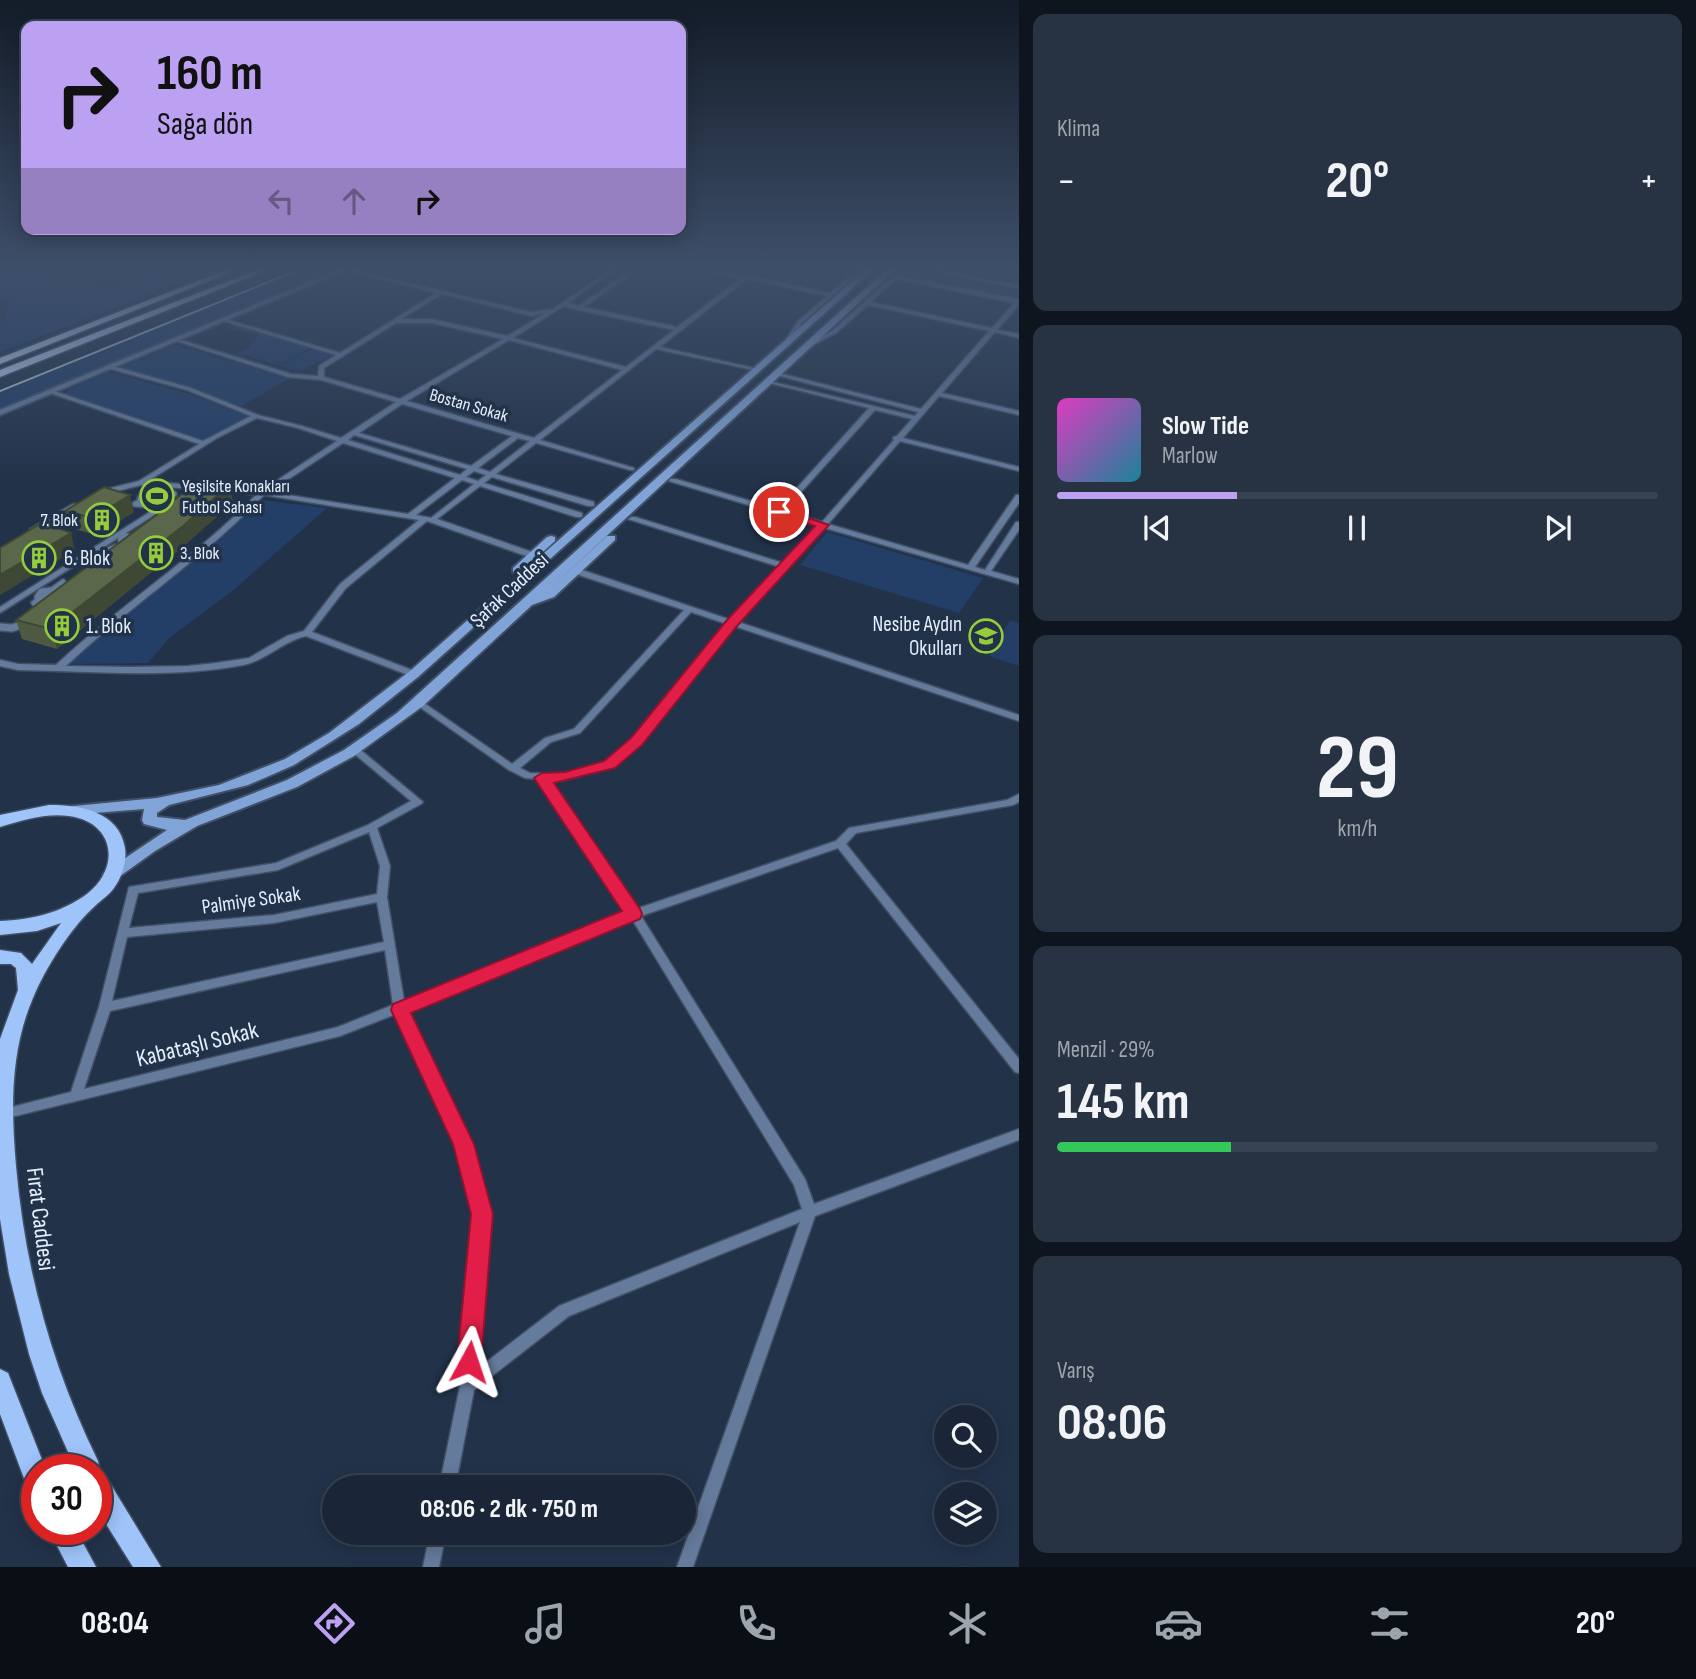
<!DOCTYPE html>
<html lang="tr">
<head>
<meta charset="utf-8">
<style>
	:root { --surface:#1a2637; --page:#273242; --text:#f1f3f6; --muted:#9fa5ad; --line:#384352; --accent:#bca0f2 }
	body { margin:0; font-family:"Sofia Sans Condensed",sans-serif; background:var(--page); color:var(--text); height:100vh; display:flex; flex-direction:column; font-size:26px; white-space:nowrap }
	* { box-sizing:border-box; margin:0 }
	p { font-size:23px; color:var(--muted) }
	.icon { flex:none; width:38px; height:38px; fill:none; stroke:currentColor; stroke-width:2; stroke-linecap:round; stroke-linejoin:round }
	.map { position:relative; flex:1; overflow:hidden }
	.side { display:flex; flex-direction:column; gap:14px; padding:14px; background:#0e151e; width:677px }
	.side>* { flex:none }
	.top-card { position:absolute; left:21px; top:21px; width:665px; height:214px; border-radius:14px; box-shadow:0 4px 18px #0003,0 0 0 2px var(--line); background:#bca0f2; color:#111; overflow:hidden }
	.fabs { position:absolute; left:934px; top:1405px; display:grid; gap:14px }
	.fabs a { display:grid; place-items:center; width:63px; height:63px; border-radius:50%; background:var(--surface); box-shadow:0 4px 18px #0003,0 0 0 2px var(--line); font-size:35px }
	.speed { position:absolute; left:21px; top:1454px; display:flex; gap:14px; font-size:35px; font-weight:700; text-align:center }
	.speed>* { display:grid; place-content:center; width:91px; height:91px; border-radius:50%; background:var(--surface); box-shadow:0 4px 18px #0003,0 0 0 2px var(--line); line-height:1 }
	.speed .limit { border:10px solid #d22; background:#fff; color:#111 }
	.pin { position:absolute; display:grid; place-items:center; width:60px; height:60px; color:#fff; margin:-30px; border:4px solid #fff; border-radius:50%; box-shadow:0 2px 7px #0007 }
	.me { position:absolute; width:77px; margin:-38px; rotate:5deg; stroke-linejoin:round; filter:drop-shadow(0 0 5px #0008) }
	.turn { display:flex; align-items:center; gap:24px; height:147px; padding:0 21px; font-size:32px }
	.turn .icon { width:91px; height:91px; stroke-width:2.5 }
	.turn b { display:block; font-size:49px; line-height:60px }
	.lanes { display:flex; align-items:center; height:66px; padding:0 21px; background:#0003; justify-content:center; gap:35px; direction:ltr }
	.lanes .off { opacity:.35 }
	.big { font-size:52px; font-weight:700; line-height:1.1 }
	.side .card { flex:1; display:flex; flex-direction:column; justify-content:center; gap:10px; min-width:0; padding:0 24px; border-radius:14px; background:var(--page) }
	.side .dial { align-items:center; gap:0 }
	.dial b { font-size:91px; line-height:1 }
	.song { display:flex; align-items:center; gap:21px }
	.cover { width:84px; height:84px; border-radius:10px; background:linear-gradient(135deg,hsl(310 70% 55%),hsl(190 70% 35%)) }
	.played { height:7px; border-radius:4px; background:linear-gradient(90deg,var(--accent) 30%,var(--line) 30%) }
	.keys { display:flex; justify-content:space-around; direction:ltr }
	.heat { display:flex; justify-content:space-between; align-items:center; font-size:38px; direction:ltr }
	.charge { height:10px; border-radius:5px; background:linear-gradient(90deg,#34c759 29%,var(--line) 0) }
	.trip { position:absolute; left:322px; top:1475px; width:374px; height:70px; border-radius:35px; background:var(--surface); box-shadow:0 4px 18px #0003,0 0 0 2px var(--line); font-weight:700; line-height:70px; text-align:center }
	.menu { display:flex; height:112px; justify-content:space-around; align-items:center; background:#0a0f16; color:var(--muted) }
	.menu .icon { width:49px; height:49px }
	.menu .current { color:var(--accent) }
	.menu b { font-size:32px; color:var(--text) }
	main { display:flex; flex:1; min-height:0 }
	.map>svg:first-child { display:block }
	.green { fill:#233f68 }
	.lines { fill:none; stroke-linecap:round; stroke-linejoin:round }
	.pedestrian-far1-casing { stroke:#415066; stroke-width:8 }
	.pedestrian-casing { stroke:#415066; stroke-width:10 }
	.minor-casing { stroke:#415066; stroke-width:3 }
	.tertiary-casing { stroke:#415066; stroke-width:4 }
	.secondary-casing { stroke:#415066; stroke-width:4 }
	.primary-casing { stroke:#415066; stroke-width:3 }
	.trunk-casing { stroke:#415066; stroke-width:3 }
	.pedestrian-far1 { stroke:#657b9c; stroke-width:5 }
	.pedestrian { stroke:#657b9c; stroke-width:7 }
	.minor { fill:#657b9c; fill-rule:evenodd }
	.tertiary { fill:#657b9c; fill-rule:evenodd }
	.secondary { fill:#81a4d8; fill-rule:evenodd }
	.primary { fill:#9fc4f9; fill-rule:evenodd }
	.trunk { fill:#bad2f4; fill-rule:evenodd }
	.tram { stroke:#b8c3d4; stroke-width:2 }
	.wall { fill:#4d5940 }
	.shaded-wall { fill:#3f4834 }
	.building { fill:#5a674a; stroke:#3f4834; stroke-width:2 }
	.route { fill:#e11d48; stroke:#92132f; stroke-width:2 }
	.labels { text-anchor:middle; stroke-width:7; stroke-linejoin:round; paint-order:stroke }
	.far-street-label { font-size:18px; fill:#e4eefd; stroke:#223249 }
	.far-poi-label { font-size:18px; fill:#e4eefd; stroke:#223249; text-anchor:start }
	.poi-label { font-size:21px; fill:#e4eefd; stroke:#223249; text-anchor:start }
	.street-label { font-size:21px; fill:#e4eefd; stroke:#223249 }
	.near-street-label { font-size:24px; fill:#e4eefd; stroke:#223249 }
</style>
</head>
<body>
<main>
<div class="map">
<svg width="1019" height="1567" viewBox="0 0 1019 1567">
	<rect width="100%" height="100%" fill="#223249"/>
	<!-- green -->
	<g class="green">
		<path d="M0,270H50L99,284L115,283L145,270H212L0,352V323L5,320L10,300L0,297Z"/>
		<path d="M301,270H338L0,411V393Z"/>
		<path d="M919,270L1019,291V295L1015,299L908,279Z"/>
		<path d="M233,324L312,347L279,365L237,353L248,349L258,334L224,328Z"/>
		<path d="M176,345L289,379L240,407L123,370L122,367Z"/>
		<path d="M312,349L331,355L301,371L280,366Z"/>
		<path d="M109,372L189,394L250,417L205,440L66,394L68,390Z"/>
		<path d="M261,500L327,508L231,592L169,638L148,663L69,664L90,642Z"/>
		<path d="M827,532L983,578L959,613L800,565Z"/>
		<path d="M1010,620L1019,623V666L989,656Z"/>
	</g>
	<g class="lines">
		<defs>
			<g id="pedestrian-far1">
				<path d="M142,501L140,499L143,492L174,494"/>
				<path d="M158,509L157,506L135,504L142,501H169"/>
				<circle cx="125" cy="540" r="4.5"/>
				<path d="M93,562L100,557L98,554L115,547"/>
				<path d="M51,590L54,593L51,597H37L41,591Z"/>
				<path d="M34,603L63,582"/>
				<path d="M0,610L164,506L179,505"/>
				<path d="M16,626L26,623"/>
			</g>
			<path id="pedestrian" d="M0,627L12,628L21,625"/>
			<g id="minor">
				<path d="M348,270H355L531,312L553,309L610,270H615L568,303L578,306L632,270H637L584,307L677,327L741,278L708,271V270L746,275L830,293L856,270H862L802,323L788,345L786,346L783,344L798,321L827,296L747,279L660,347L758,369V371L656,349L540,440L634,468V470H630L536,443L496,474L594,502V506H588L492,477L484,483L582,513V517H576L480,486L437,519L535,553V557H529L427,521L346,588L312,632L417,672L418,674L417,676H411L306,636C283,641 267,660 243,665C170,679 92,671 18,670L0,666V660L18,664L56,665C120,605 195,558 256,495L220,491L216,489L217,487L261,491L337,441L298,428L257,418L217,438L148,481L201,486H204V490L141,485L102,495L98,493L99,491L139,481L199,444L50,393V391H54L203,441L251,416L187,390L107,368L106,367L109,365L191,388L258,415L302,426L341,438L396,402L321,380L288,377L173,340L178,339L291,374L318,376L319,366L336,355L220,320L225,319L340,353L436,293L348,271ZM442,294L531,316L545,313L507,336L432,319H401ZM564,306L578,310L674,330L626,367L513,338ZM396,323H432L503,339L400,399L324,377V368ZM509,340L622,370L534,438L407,401ZM402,404L512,436L471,466L359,433ZM354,435L467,469L460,475L348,440ZM518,438L530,441L490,472L478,468ZM343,443L455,478L408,514L269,492ZM474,471L486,475L478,481L466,477ZM462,480L474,484L431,518L416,515ZM264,495L419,520L340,584L304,631L287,636L249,658L216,663L188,666L131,667L66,666C130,606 203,559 264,495Z"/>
				<path d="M900,270H906L899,276L1019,299V305L997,330L1019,334V338L995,332L942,393L1019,411V415L939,396L903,438L1019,467V471L900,441L828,524L968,565L1016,495H1019V503L975,567L985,570L1016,522H1019V530L991,571L1019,579V584L825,528L738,622L1019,715V721L734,626L640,744L612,767L565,780H548L636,909L836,841L849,828L1007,800L1019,794V802L1013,805L856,833L846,844L1019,1059V1073L1015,1072L838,848L641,916L805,1179L814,1204L1019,1129V1140L815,1216L693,1567H677L800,1222L569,1316L474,1390L455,1488H439L460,1386L475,1214L457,1144L396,1014L340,1036L3,1119L0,1118V1110L71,1092L99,1007L129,887L276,863L368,825L411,801L351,751L349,749L351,747H357L423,802L421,804L377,828L390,866L387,897L404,1001L627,912L538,779L525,778L509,770L414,703L415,701H421L512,764L545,738L574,729L684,610L573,573V569H579L731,620L780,567L628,519L632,517H635L783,563L818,526L669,481L670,479H676L778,509L869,408L765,382V380L915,416L918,412L772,374L775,372L921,409L989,331L868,305L836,333L808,348L803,347L832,331ZM896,279L1014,303L992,328L871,302ZM875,410L912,419L897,436L894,437L893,438L894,440L822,522L784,511ZM691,612L727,624L634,740L606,763L565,774L530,773L520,768L551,742L580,733ZM369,832L380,866L377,894L274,915L129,928L138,893L278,870ZM377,902L384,942L112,1001L127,937L274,923ZM632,919L794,1185L802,1209L559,1306L476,1370L489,1214L469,1144L406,1010ZM385,950L393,1005L338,1027L84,1089L110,1011Z"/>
				<path d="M928,270H937L1019,285V289Z"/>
				<path d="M73,504H76L80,506L37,531H31L30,529Z"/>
				<path d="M430,1533H446L439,1567H423Z"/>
			</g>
			<path id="tertiary" d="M339,270H347L0,415V410Z"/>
			<g id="secondary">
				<path d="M865,270H873L418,677L359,724L294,765L248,785L169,805L157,813V817L185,820L287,780L344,750L397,713L886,270H894L545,593L607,536H615V540L554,597L532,605L423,706L354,756L297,787L197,826L155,851L116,879H106L103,875L106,871L167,830L144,824L142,820L144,809L69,815L64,813L62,810L64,807L157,798L219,785L285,759L329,733L410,671Z"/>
				<path d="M551,536L555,537V541L521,572H513V568L547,537Z"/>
			</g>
			<g id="primary">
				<path d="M49,805C80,805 119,811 125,848C127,861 122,877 114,888C109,895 101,900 95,906C71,927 45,969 33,998C10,1051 11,1109 16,1166C25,1270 52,1367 98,1461L100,1473L105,1475L161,1567H133L96,1508V1470H76L42,1393L29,1354L9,1274L0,1219V1039L18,990L16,968L11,964H0V950L21,953L32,964L61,923L37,931L0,935V921C31,920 61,913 87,894C121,868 115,822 69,816C45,813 23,820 0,827V815Z"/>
				<path d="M0,1369L8,1373L46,1470H37V1493L28,1489L0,1414Z"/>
				<path d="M49,1530H76L96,1567H68Z"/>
			</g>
			<g id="trunk">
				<path d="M226,270H237L0,364V358Z"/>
				<path d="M257,270H268L0,377V370Z"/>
			</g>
		</defs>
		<!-- pedestrian-far1 casing -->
		<use href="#pedestrian-far1" class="pedestrian-far1-casing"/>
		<!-- pedestrian casing -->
		<use href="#pedestrian" class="pedestrian-casing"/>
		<!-- minor casing -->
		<use href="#minor" class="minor-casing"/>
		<!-- tertiary casing -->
		<use href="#tertiary" class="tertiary-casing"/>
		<!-- secondary casing -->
		<use href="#secondary" class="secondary-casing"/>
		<!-- primary casing -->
		<use href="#primary" class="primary-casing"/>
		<!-- trunk casing -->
		<use href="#trunk" class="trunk-casing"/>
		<!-- pedestrian-far1 -->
		<use href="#pedestrian-far1" class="pedestrian-far1"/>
		<!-- pedestrian -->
		<use href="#pedestrian" class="pedestrian"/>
		<!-- minor -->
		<use href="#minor" class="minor"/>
		<!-- tertiary -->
		<use href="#tertiary" class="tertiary"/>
		<!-- secondary -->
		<use href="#secondary" class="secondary"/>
		<!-- primary -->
		<use href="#primary" class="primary"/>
		<!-- trunk -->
		<use href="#trunk" class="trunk"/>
		<!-- tram -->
		<path class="tram" d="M0,391L298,270"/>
	</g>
	<!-- wall -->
	<g class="wall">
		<path d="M233,502L186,544L57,649L22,639L16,620Z"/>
		<path d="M65,511L134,512L97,535L70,528Z"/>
	</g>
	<!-- shaded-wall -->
	<g class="shaded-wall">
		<path d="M230,484L233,502L186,544L57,649L51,629Z"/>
		<path d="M130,495L134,512L97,535L93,518Z"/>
		<path d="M71,533L75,550L0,595V575Z"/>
	</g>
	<!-- building -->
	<g class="building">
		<path d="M199,480L230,484L183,526L51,629L16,620L155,516Z"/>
		<path d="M104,487L130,495L93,518L65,511Z"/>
		<path d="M43,522L71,533L0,575V548Z"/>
	</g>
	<!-- sky -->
	<linearGradient id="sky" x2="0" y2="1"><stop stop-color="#131c28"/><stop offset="0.55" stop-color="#3e4f6a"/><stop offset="1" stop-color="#3e4f6a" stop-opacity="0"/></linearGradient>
	<rect width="1019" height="489" fill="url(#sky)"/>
	<!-- route -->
	<path class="route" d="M779,508L829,525L737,626L642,745L615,768L554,783L640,909L642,914L640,919L411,1013L474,1144L493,1214L481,1362L477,1370L469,1374L461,1370L457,1362L471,1214L453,1144L391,1010L393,1004L622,911L534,778L542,773L565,772L604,761L631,738L727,620L815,526L775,514L773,512Z"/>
	<!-- icons -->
	<defs>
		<symbol id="stadium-ring" viewBox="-11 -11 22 22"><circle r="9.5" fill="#223249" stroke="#95cc3b" stroke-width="1.5"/><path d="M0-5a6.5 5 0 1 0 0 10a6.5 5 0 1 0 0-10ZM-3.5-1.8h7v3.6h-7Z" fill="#95cc3b"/></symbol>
		<symbol id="building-ring" viewBox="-11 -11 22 22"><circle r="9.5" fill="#223249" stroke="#95cc3b" stroke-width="1.5"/><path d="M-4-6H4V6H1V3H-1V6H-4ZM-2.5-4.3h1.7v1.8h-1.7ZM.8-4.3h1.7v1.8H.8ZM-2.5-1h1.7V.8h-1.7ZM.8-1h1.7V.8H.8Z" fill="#95cc3b"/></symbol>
		<symbol id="school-ring" viewBox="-11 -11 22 22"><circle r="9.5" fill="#223249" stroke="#95cc3b" stroke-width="1.5"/><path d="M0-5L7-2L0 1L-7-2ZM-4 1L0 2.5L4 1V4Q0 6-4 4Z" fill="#95cc3b"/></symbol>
	</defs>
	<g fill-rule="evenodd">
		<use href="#stadium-ring" x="138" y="477" width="38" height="38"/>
		<use href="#building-ring" x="83" y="501" width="38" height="38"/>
		<use href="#building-ring" x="137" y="534" width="38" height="38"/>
		<use href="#building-ring" x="20" y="539" width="38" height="38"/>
		<use href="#building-ring" x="43" y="607" width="38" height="38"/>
		<use href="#school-ring" x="967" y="617" width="38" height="38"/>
	</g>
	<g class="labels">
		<!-- far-street labels -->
		<g class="far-street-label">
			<text transform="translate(469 405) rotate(16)" y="6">Bostan Sokak</text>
		</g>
		<!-- far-poi labels -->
		<g class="far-poi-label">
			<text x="182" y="492">Yeşilsite Konakları<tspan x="182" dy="21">Futbol Sahası</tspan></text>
			<text x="78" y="526" text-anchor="end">7. Blok</text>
			<text x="180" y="559">3. Blok</text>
		</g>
		<!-- poi labels -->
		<g class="poi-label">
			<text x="64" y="565">6. Blok</text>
			<text x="962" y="631" text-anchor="end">Nesibe Aydın<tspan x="962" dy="24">Okulları</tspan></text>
			<text x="86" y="633">1. Blok</text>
		</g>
		<!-- street labels -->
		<g class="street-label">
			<text transform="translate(509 590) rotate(-43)" y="7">Şafak Caddesi</text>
			<text transform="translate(251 900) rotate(-8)" y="7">Palmiye Sokak</text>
		</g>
		<!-- near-street labels -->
		<g class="near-street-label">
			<text transform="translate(197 1044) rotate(-14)" y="8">Kabataşlı Sokak</text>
			<text transform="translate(41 1219) rotate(83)" y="8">Fırat Caddesi</text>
		</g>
	</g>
</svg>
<div class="fabs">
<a><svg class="icon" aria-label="search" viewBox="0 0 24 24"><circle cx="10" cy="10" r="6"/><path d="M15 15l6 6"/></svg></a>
<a><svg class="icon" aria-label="layers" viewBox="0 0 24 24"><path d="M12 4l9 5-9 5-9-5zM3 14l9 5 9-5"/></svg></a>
</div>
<div class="speed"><div class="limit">30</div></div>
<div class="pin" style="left:779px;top:512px;background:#d93025"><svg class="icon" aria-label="arrive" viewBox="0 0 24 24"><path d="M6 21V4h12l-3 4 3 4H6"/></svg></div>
<svg class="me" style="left:469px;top:1362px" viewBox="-20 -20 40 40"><path d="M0-17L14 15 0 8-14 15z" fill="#e11d48" stroke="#fff" stroke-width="4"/></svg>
<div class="trip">08:06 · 2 dk · 750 m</div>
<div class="top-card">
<div class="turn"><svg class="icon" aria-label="right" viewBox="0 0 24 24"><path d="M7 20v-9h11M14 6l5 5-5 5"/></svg><div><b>160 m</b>Sağa dön</div></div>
<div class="lanes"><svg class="icon off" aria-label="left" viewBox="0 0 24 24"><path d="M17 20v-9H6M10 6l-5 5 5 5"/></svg><svg class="icon off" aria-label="ahead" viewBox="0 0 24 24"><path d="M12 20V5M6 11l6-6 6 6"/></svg><svg class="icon" aria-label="right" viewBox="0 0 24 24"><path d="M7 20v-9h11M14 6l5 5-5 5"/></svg></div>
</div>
</div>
<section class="side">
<div class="card"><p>Klima</p>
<div class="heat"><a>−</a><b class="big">20°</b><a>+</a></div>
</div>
<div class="card">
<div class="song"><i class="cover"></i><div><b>Slow Tide</b><p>Marlow</p></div></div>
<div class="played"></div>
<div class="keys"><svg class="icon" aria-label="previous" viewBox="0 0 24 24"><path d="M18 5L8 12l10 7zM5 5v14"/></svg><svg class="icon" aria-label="pause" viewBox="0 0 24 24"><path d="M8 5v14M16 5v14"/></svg><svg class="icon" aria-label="next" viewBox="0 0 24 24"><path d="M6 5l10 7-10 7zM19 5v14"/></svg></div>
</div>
<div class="card dial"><b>29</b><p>km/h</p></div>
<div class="card"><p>Menzil · 29%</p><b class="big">145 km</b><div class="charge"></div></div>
<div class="card"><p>Varış</p><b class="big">08:06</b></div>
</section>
</main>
<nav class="menu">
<b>08:04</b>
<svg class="icon current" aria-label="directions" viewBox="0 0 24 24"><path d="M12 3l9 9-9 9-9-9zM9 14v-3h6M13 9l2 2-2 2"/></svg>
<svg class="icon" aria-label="music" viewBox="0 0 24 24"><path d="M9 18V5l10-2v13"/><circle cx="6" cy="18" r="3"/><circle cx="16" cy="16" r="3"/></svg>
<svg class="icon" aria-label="phone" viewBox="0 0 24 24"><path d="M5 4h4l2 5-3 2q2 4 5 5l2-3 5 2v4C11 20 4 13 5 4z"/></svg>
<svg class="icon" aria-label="climate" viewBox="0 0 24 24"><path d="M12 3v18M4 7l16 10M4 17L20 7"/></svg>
<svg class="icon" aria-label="car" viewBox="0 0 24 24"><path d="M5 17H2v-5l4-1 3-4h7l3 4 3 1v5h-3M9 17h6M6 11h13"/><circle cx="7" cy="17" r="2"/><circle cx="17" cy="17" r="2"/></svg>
<svg class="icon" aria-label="filters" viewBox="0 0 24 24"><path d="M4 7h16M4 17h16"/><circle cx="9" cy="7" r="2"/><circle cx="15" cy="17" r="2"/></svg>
<b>20°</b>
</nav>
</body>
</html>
